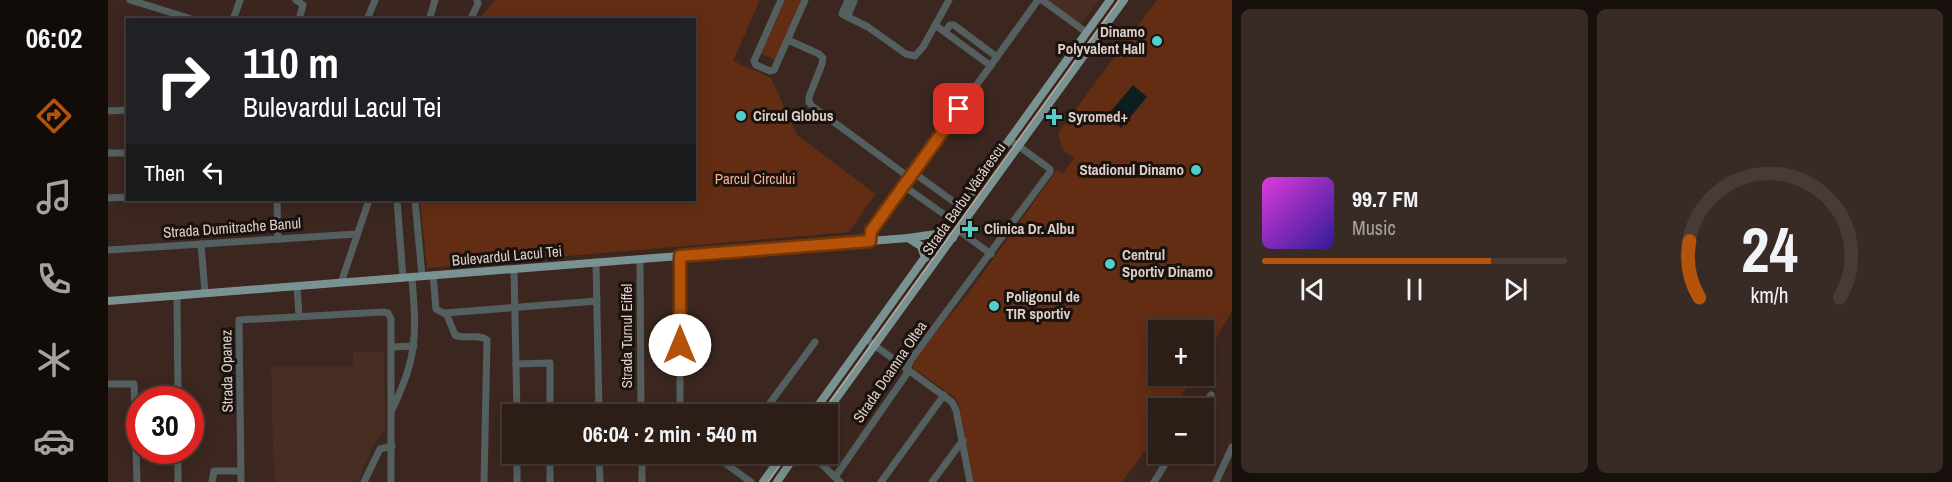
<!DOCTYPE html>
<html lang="en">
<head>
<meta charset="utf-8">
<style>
	:root { --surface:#2c1d17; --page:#382a24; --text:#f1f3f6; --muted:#a6a2a1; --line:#483b36; --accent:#b45309 }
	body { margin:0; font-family:"Archivo Narrow",sans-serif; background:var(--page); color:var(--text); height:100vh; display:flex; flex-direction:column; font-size:22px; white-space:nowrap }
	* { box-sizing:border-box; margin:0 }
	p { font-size:20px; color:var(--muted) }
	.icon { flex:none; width:33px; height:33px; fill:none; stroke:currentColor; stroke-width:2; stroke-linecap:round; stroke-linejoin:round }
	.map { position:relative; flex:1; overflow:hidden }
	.details { display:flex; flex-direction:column; gap:9px; padding:9px; background:#18100d; width:720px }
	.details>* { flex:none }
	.top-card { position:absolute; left:18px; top:18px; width:570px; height:183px; border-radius:0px; box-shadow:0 3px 15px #0003,0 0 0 2px var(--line); background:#202124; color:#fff; overflow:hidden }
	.controls { position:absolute; left:1040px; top:320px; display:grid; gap:12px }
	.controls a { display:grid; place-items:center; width:66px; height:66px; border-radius:0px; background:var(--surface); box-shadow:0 3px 15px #0003,0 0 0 2px var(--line); font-size:30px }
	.speed { position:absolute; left:18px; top:386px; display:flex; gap:12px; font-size:30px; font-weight:700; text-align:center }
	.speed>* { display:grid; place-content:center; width:78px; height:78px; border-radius:50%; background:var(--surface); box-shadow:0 3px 15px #0003,0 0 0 2px var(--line); line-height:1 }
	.speed .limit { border:9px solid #d22; background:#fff; color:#111 }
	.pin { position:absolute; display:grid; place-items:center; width:51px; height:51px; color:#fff; margin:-26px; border-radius:12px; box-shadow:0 3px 9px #0006 }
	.me { position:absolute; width:66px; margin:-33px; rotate:0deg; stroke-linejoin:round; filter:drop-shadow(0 0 4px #0008) }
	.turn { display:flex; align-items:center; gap:21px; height:126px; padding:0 18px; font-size:27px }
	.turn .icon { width:78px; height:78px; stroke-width:2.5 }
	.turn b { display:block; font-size:42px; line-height:51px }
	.then { display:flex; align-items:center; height:57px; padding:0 18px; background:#0003; gap:12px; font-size:22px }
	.details .card { flex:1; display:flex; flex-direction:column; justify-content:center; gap:9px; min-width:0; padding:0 21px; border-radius:9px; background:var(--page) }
	.details .dial { align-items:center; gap:0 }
	.dial svg { height:156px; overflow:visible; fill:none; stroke:var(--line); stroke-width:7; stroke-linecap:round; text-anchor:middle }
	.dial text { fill:var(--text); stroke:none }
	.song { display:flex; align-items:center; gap:18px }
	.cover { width:72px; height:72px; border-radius:9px; background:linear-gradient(135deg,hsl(300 70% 55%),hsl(250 70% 35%)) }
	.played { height:6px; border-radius:3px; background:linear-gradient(90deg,var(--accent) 75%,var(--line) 75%) }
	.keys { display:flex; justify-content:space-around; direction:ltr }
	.details .tiles { flex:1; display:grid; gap:9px; grid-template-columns:repeat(2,1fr) }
	.trip { position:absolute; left:394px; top:404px; width:336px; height:60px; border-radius:0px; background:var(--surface); box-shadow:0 3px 15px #0003,0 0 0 2px var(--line); font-weight:700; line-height:60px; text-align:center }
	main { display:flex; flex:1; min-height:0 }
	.tab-bar { display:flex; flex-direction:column; width:108px; justify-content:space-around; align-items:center; background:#120c09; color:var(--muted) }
	.tab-bar .icon { width:42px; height:42px }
	.tab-bar .selected { color:var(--accent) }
	.tab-bar b { font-size:27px; color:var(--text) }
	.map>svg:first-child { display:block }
	.built { fill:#482d22 }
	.green { fill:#632d14 }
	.water { fill:#0d1e1e }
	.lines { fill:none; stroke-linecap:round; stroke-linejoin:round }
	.minor { stroke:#546060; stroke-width:7 }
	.major { stroke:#799392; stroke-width:8 }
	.tram { stroke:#b7a9a2; stroke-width:1.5 }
	.route-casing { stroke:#753606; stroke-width:15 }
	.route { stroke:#b45309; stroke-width:10 }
	.poi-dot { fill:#52cdcc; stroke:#1b120e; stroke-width:2 }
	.labels { text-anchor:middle; stroke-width:6; stroke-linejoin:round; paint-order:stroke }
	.poi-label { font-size:15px; font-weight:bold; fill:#dccfc9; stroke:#1b120e; text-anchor:start }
	.park-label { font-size:15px; fill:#f4b196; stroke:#1b120e }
	.street-label { font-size:15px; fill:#dccfc9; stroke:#1b120e }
</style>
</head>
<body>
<main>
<nav class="tab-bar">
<b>06:02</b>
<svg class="icon selected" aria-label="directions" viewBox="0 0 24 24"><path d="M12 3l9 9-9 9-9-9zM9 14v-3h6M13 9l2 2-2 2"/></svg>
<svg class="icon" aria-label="music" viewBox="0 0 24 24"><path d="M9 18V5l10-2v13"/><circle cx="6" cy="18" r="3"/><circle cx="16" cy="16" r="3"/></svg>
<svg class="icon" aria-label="phone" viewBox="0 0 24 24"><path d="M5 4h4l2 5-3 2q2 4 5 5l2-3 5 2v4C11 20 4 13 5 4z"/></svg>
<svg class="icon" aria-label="climate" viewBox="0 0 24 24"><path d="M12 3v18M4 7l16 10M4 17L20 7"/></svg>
<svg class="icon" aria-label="car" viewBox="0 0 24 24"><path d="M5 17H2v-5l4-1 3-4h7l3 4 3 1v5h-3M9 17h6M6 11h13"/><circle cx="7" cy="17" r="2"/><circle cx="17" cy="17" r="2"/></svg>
</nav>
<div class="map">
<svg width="1124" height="482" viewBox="0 0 1124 482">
	<rect width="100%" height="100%" fill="#3b271f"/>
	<!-- built -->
	<g class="built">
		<path d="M939,0H991L972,25Z"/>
		<path d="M245,352H276L277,430L266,444L250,482H166L163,366H245Z"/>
	</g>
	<!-- green -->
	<g class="green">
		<path d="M387,0H652L625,61L663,78L689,135L767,194L741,232L319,268L312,200H586V20L371,19Z"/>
		<path d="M677,0H693L667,60L653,54Z"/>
		<path d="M1049,0H1124V311L1095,360V330H1050V375H1086L1066,408H1050V433L1014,482H866L850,402L846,397L805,368L804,362L862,291L949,170L955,173L966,158L954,149L950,133Z"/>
	</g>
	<!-- water -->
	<path class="water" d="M1025,85L1039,97L1013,128L999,116Z"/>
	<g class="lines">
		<!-- minor -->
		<g class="minor">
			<path d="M22,0L87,20"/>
			<path d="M188,0L195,5L191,20"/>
			<path d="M673,0L646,61L648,65L662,71L666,70L697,0"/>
			<path d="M740,0L734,14L760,27L798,54L807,56L815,47L841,0"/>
			<path d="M934,0L978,32"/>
			<path d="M739,17L746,1"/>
			<path d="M125,20L132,0"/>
			<path d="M259,20L267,0"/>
			<path d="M321,20L327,0"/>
			<path d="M362,20L370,4L369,0"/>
			<path d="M827,25L883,66"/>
			<path d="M837,32L842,25H846L889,57"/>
			<path d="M680,40L711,54L715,58L714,64L701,97V102L704,106L802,178"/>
			<path d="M0,111L20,110"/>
			<path d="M0,153H20"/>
			<path d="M806,173L853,207"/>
			<path d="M796,186L844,220"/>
			<path d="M0,198L20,197"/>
			<path d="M169,200L170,239"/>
			<path d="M289,200L295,278"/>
			<path d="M307,200L314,276"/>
			<path d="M850,230L883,254"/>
			<path d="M762,241L763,231L930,0"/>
			<path d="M93,244L97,293"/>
			<path d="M0,250L249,234"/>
			<path d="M572,256V414"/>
			<path d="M532,259L533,414"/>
			<path d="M488,262L491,414"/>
			<path d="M406,269L409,414"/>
			<path d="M325,275L328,309L339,315L347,335C357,340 371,333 379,340L376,482"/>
			<path d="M233,283L261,200"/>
			<path d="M189,286L191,316"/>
			<path d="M69,296L70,399"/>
			<path d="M337,313L489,301"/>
			<path d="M758,339L844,402L848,410L862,482"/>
			<path d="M284,347L306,346"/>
			<path d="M408,364L442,363V414"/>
			<path d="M0,384H26L29,482"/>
			<path d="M285,408C295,386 305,362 306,337C308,318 305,297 304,277"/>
			<path d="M1094,408L1103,395"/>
			<path d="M654,414L707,342"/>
			<path d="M70,450V482"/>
			<path d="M409,453V482"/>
			<path d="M491,453L492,482"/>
			<path d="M534,453V482"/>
			<path d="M625,453L618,464L643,482"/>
			<path d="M702,453L732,482"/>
			<path d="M727,477L798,375L802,361L942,172V169L901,139"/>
			<path d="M104,482L106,471H133"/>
			<path d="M133,482L131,320L275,312L280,313L283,319V482"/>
			<path d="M256,482L272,449L284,446"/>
			<path d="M442,482V453"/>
			<path d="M773,482L836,395"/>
			<path d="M824,482L855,440"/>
			<path d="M1046,482L1064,453"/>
			<path d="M1108,482L1124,447"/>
		</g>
		<!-- major -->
		<g class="major">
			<path d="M800,238L813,246L817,258"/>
			<path d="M0,301L800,238L835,233L845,238"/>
			<path d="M704,414L1002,0"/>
			<path d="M717,414L1016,0"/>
			<path d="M655,482L676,453"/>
			<path d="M669,482L689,453"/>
		</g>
		<!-- tram -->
		<g class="tram">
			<path d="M713,414L1011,0"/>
			<path d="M660,482L681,453"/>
		</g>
	</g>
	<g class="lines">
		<defs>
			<path id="route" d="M572,345V256L762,241L763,231L851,109"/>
		</defs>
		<!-- route casing -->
		<use href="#route" class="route-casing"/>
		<!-- route -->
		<use href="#route" class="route"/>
	</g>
	<!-- markers -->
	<g class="poi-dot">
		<circle cx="1049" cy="41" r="6"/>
		<circle cx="633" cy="116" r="6"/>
		<path d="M943 108h6v6h6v6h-6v6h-6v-6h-6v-6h6z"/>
		<circle cx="1088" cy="170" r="6"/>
		<path d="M859 220h6v6h6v6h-6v6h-6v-6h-6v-6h6z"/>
		<circle cx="1002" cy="264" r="6"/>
		<circle cx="886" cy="306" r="6"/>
	</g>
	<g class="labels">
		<!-- poi labels -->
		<g class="poi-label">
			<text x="1037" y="37" text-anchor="end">Dinamo<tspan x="1037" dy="17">Polyvalent Hall</tspan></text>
			<text x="645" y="121">Circul Globus</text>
			<text x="960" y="122">Syromed+</text>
			<text x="1076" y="175" text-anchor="end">Stadionul Dinamo</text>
			<text x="876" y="234">Clinica Dr. Albu</text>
			<text x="1014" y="260">Centrul<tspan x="1014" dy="17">Sportiv Dinamo</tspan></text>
			<text x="898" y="302">Poligonul de<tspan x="898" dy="17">TIR sportiv</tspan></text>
		</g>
		<!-- park labels -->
		<g class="park-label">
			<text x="647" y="184">Parcul Circului</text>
		</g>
		<!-- street labels -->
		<g class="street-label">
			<text transform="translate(856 199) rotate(-55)" y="5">Strada Barbu Văcărescu</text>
			<text transform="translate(124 228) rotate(-4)" y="5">Strada Dumitrache Banul</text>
			<text transform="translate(399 256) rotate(-5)" y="5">Bulevardul Lacul Tei</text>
			<text transform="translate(519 336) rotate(-90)" y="5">Strada Turnul Eiffel</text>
			<text transform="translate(119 371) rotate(-91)" y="5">Strada Opanez</text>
			<text transform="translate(782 372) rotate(-56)" y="5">Strada Doamna Oltea</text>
		</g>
	</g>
</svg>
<div class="controls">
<a>+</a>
<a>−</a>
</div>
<div class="speed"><div class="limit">30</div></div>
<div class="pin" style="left:851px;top:109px;background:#d93025"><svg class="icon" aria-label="arrive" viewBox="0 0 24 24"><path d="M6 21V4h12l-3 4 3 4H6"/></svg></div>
<svg class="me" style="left:572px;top:345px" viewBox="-20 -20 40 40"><circle r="19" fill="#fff"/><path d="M0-13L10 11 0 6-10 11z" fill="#b45309"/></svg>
<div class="trip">06:04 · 2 min · 540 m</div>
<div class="top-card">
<div class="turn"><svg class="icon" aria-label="right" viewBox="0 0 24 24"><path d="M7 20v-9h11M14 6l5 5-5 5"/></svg><div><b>110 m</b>Bulevardul Lacul Tei</div></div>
<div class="then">Then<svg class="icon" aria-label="left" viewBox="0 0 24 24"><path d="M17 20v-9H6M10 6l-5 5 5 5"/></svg></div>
</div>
</div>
<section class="details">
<div class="tiles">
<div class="card">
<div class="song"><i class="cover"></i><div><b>99.7 FM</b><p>Music</p></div></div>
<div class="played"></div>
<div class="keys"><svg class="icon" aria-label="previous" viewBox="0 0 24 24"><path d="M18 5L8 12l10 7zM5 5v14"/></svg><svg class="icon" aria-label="pause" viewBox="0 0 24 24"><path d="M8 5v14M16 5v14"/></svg><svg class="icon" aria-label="next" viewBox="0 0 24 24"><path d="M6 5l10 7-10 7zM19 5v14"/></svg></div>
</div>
<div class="card dial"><svg viewBox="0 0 100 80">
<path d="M14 69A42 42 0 1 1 86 69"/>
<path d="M14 69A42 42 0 0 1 9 40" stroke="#b45309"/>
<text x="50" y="56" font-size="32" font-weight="700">24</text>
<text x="50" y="72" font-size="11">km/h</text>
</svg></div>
</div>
</section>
</main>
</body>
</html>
